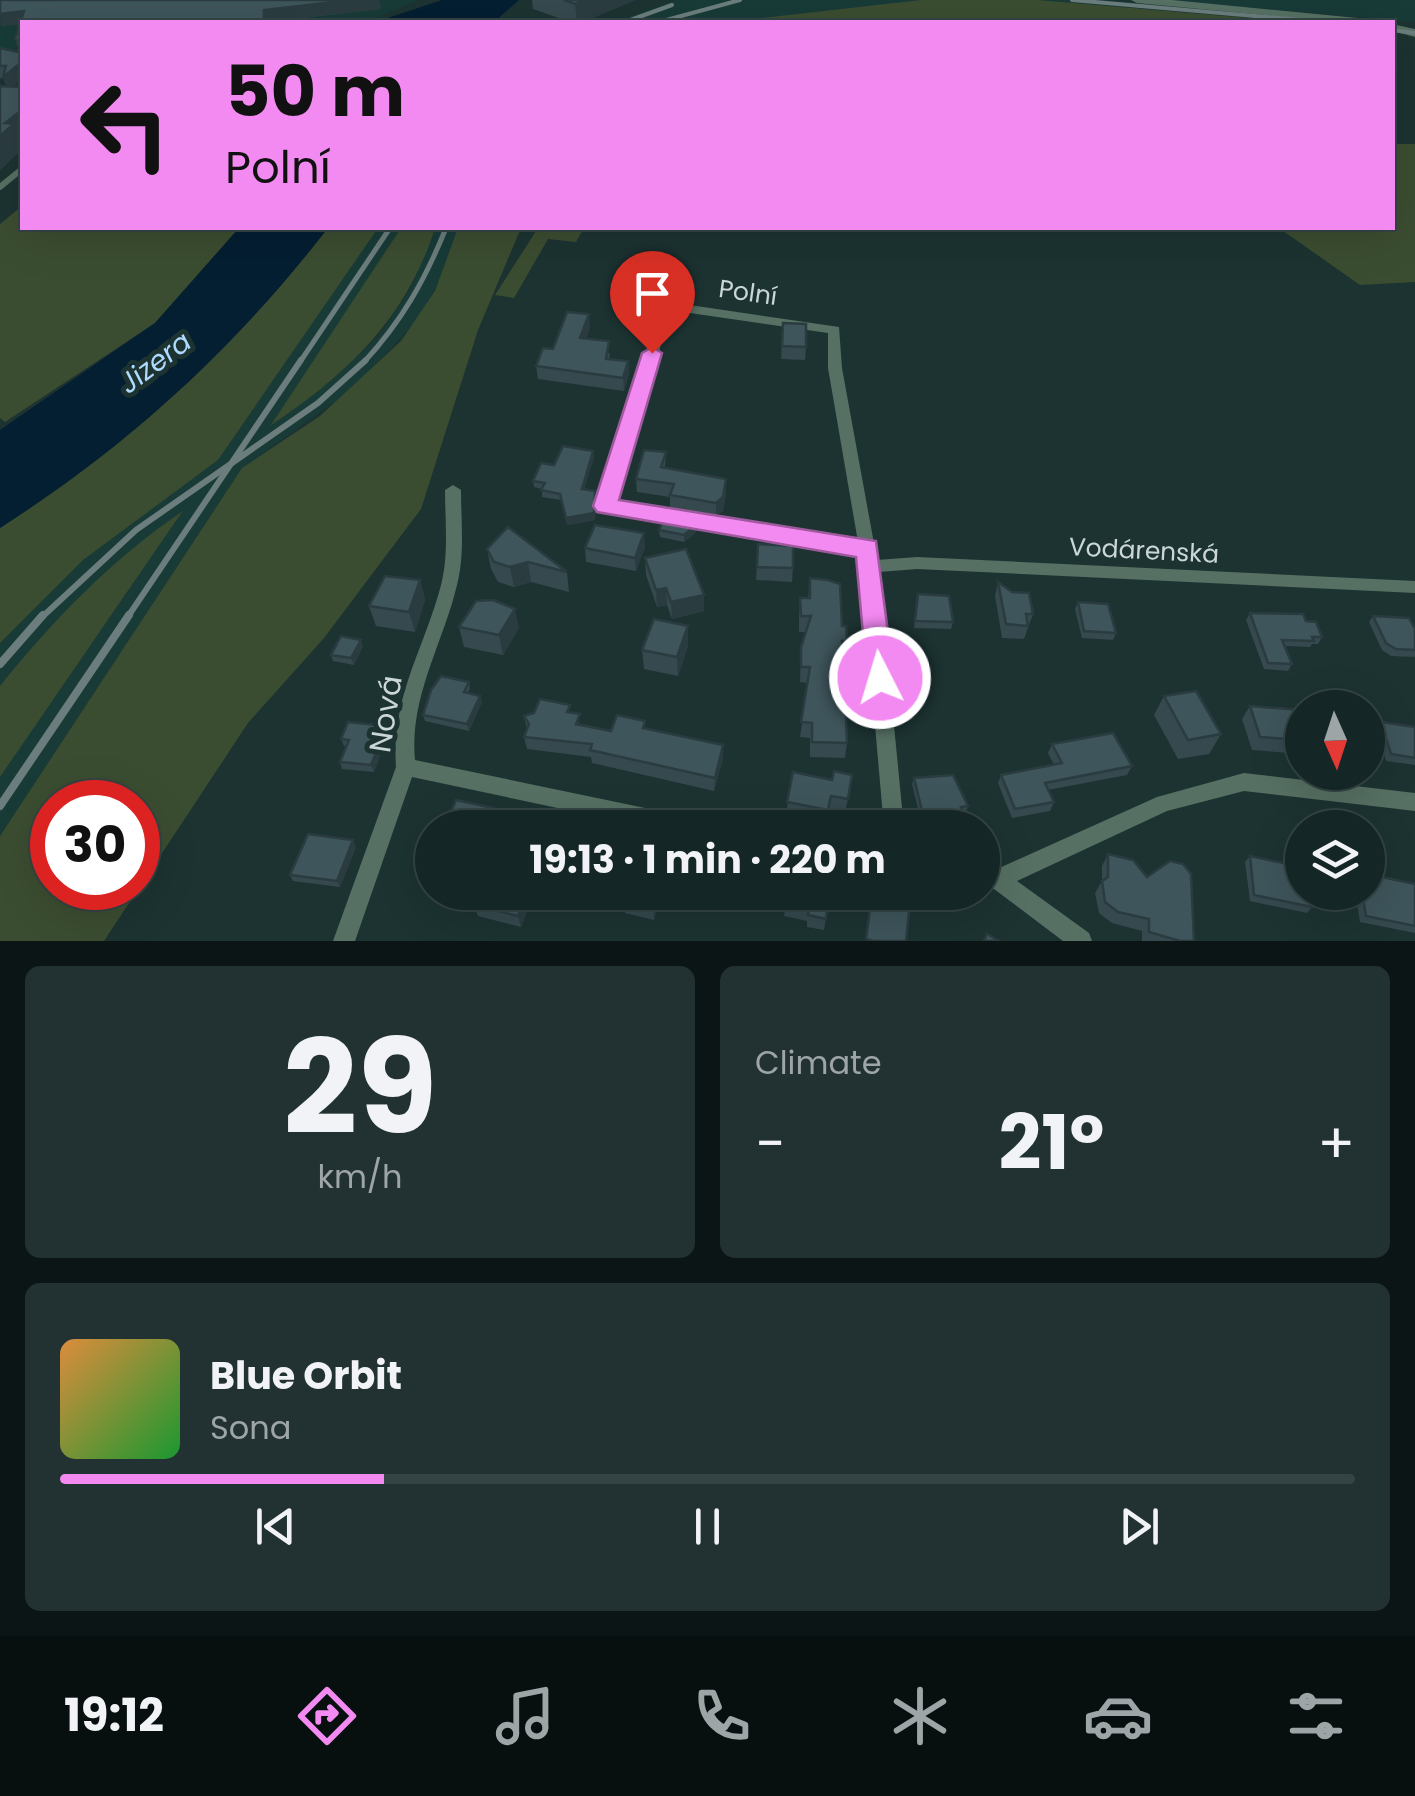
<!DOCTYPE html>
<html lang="en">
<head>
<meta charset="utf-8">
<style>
	:root { --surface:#152626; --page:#223232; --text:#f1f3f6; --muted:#9da5a7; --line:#344343; --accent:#f38af2 }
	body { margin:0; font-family:Poppins,sans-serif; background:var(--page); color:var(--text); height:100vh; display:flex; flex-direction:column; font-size:38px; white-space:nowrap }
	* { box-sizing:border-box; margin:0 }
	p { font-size:32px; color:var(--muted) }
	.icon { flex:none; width:55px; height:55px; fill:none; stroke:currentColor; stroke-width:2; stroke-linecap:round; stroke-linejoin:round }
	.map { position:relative; height:941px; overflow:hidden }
	.details { display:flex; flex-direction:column; gap:25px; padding:25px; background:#0c1515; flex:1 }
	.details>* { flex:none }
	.top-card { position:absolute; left:20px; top:20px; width:1375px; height:210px; border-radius:0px; box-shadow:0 10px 40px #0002,0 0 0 2px var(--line); background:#f38af2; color:#111; overflow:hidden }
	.needle { width:65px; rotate:177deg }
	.buttons { position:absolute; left:1285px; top:690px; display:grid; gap:20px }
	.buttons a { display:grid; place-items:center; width:100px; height:100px; border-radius:50%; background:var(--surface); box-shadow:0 10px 40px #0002,0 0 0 2px var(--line); font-size:50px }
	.speed { position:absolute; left:30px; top:780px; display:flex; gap:20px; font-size:50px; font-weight:700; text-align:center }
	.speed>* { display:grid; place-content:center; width:130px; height:130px; border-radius:50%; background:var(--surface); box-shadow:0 10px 40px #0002,0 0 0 2px var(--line); line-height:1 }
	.speed .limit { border:15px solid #d22; background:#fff; color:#111 }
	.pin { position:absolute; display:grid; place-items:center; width:85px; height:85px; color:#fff; margin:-102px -42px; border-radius:50% 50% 50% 0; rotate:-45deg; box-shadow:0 0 10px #0007 }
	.pin .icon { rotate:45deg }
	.me { position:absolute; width:110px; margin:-55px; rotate:355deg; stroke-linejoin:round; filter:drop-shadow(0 0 8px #0008) }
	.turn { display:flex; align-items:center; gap:35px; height:210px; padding:0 40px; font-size:45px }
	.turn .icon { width:130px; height:130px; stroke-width:2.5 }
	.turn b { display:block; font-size:70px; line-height:85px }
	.big { font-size:75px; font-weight:700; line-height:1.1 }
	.details .widget { flex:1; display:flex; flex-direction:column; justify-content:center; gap:15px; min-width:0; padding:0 35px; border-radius:15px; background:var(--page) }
	.details .dial { align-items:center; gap:0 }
	.dial b { font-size:130px; line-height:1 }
	.song { display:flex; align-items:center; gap:30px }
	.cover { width:120px; height:120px; border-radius:15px; background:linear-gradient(135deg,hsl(30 70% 55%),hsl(130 70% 35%)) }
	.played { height:10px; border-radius:5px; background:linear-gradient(90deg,var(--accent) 25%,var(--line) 25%) }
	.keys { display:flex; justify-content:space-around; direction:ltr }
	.heat { display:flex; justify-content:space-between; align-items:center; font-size:55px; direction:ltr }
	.details .tiles { flex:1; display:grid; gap:25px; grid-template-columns:1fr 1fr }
	.widget:last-child { grid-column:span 2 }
	.trip { position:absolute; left:415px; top:810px; width:585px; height:100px; border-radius:50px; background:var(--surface); box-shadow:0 10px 40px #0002,0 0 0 2px var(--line); font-weight:700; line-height:100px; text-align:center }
	.tabs { display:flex; height:160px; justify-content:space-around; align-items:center; background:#080f0f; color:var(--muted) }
	.tabs .icon { width:70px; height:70px }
	.tabs .active { color:var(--accent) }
	.tabs b { font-size:45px; color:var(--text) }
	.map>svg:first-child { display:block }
	.built { fill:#183b38 }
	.green { fill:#3b4d31; fill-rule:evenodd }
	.water { fill:#041e32 }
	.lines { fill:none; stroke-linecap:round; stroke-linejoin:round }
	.service { stroke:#567063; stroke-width:6 }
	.minor { fill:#567063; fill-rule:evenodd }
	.tertiary { fill:#567063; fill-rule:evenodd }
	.rail-far3 { stroke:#6b7d7c; stroke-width:4 }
	.rail-far2 { stroke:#6b7d7c; stroke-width:5 }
	.rail-far1 { stroke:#6b7d7c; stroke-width:6 }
	.rail { stroke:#6b7d7c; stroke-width:8 }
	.wall { fill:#35494e }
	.shaded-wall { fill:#2b3c40 }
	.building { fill:#3e555b; stroke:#2b3c40; stroke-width:2.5 }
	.route { fill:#f38af2; stroke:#9e5a9d; stroke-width:2.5 }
	.labels { text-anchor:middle; stroke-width:10; stroke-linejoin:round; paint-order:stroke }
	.street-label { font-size:25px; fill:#cad7d6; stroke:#1c3332 }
	.water-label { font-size:28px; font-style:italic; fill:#afdaff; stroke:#1c3332 }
	.near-street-label { font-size:30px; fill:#cad7d6; stroke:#1c3332 }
</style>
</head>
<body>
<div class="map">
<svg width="1415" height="941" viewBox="0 0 1415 941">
	<rect width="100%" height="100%" fill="#1c3332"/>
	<!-- built -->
	<g class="built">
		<path d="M62,0H419L366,22H22V81L0,79V9Z"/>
		<path d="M675,0H921V1L727,22H615Z"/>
		<path d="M1038,0H1103L1350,22H1294Z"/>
		<path d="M1165,0H1415V22L1323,14Z"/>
		<path d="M378,228H401L273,423L331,381L378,337L411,289L435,228H458L447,266L421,316L353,389L242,468L0,836V777L181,514L107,570L0,686V643L83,560L218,460Z"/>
	</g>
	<!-- green -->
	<g class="green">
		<path d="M921,0H1038L1294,22H727Z"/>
		<path d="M1393,144H1415V282L1360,285L1279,228H1392Z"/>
		<path d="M22,206V228H239L155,323L5,422L0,418V224Z"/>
		<path d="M328,228H378L218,460L83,560L0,643V528C130,444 233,350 328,228Z"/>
		<path d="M401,228H435C407,317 348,374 271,425Z"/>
		<path d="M458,228H521L478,330L421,509L324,638L248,723L104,941H0V836L242,468L320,416L401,341L435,291ZM52,802H138V888H52Z"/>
		<path d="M538,228H584L576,242L548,239L514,298L495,295Z"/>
		<path d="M183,511L171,528L0,777V686C54,619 112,559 183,511Z"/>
	</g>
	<!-- water -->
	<g class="water">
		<path d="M442,0H519L494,22H376Z"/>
		<path d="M239,228H328C233,350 130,444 0,528V430L155,323Z"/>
	</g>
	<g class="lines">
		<!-- service -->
		<path class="service" d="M0,187L22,169"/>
		<!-- minor -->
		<g class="minor">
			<path d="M683,304L839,327L842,368L877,560L917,557L1415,581V593L917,569L879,572L904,828H884L860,554H839L605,512L597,506L631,409L656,314L657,311ZM683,312L828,333V368L858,542H839L614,502L645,409L668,316Z"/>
			<path d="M453,485L461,490C461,521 465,554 457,585C443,644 409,697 415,760L698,819L705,821L708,828H652L412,777L355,941H333L396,767C391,696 424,650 441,585C449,554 445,521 445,490Z"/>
			<path d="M1244,773L1415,793V811L1244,791L1167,811L1017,881L1089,933L1092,941H1063L994,889L982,888V868L997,869L1157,797Z"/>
		</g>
		<!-- tertiary -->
		<g class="tertiary">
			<path d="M1131,0H1172L1368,19L1374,22H1337L1137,3Z"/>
			<path d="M1392,24L1415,29V37L1392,31Z"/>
		</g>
		<!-- rail-far3 -->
		<g class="rail-far3">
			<path d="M1072,0L1325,22"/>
			<path d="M625,22L672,5"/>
			<path d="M659,22L740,0"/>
			<path d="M1392,30L1415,33"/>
		</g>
		<!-- rail-far2 -->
		<g class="rail-far2">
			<path d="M300,362L390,228"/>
			<path d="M364,362C402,321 425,280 446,228"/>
		</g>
		<!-- rail-far1 -->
		<g class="rail-far1">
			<path d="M41,618L136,530L318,403L366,360"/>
			<path d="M127,618L301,360"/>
		</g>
		<!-- rail -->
		<g class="rail">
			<path d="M0,664L43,615"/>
			<path d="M0,806L129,615"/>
		</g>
	</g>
	<!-- wall -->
	<g class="wall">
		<path d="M0,0H379L381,9L267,22H22V79L12,87H22V149L0,170L7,87L3,78H0V48L18,52L19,49L15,39L20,24L1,26Z"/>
		<path d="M532,0H635L583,22H570L533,9Z"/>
		<path d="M783,323L806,347L805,360L781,359Z"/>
		<path d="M590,327L586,339L610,354L609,359L628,361L629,374L624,391L538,379L536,366L553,349Z"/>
		<path d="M666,452L665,468L726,479V493L723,511L716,516L670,508V497L637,492L636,479Z"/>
		<path d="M594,457L584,489L596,498L595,520L567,525L561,500L542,497V489L534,487L533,481L554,465Z"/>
		<path d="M659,530L696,532L684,542L660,537Z"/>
		<path d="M758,544L793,568L792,582L756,580Z"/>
		<path d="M645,547L636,571L586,562L585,548Z"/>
		<path d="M487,549L567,572L569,592L531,582L514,587L498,582L491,569Z"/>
		<path d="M645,558L704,595V611L672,619L667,605L657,607L646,575Z"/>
		<path d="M810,578L842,626L847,641L844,657L849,694L846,710L847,743L845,758L810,757V738L800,737L808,683L800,682L801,647L806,632H799V614L800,598H808Z"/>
		<path d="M420,580L425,600L415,632L376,626L369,606Z"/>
		<path d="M998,582L1033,614L1024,639L1002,638L995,596Z"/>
		<path d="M917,601L953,622L951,629L914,628Z"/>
		<path d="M1078,602L1116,633L1113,640L1082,638L1075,609Z"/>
		<path d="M1250,613L1306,621L1322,637L1318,644H1312L1310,647L1285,646L1292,664L1288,671L1264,669L1246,620Z"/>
		<path d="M1373,616L1415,629V657L1391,656L1382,650L1369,622Z"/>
		<path d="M688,626V646L678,676L644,669L642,650Z"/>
		<path d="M459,627L519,628L503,655L464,647Z"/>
		<path d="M363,646L354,665L333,661L331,655Z"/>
		<path d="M469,682L470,688L468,693L480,696L482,702L469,731L425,721L423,715Z"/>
		<path d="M1164,696L1221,734L1209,754L1178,759L1154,715Z"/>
		<path d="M1250,706L1302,710V754L1252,750L1242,719Z"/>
		<path d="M571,712L581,725L611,731L646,729L723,758L714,791L592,763L591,757L527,749L524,737L527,729L524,716Z"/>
		<path d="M1381,722L1415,727V765L1386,761L1376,729Z"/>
		<path d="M389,732L374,772L342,769L340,762L347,746H344L341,739Z"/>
		<path d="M1052,744L1132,766L1127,775L1048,790L1054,802L1050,811L1012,818L998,783L1001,775L1054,765L1048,753Z"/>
		<path d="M793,772L848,799L845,812L829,808L826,823L786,814Z"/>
		<path d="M914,778L968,806L966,812L963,813L962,822L922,825L912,784Z"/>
		<path d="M356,847L340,887L293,881L290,875Z"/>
		<path d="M1108,854L1194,941H1142V931L1112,923L1099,913L1095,893L1102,881V866Z"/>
		<path d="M1250,856L1327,904L1322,909L1312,907L1307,913L1250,901L1245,862Z"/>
		<path d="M1415,884V933L1360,922L1355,892H1368Z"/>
		<path d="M504,892V894L527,912L521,927L478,916L474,905Z"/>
		<path d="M624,892H702L700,902L661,893L654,920L625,913Z"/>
		<path d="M788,892H830L824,930L807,927V921L784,916Z"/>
	</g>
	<!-- shaded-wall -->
	<g class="shaded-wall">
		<path d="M351,0H379L381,9L264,22V10Z"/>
		<path d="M585,0H635L583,22H577L575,4Z"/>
		<path d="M24,11L22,24L1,26L0,14Z"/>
		<path d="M22,62V79L9,90L3,77Z"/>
		<path d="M22,110V149L0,170V136L5,123Z"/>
		<path d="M589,314L590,327L582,351L580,338Z"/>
		<path d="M628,361L629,374L624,391L623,378Z"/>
		<path d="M593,451L594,457L582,495V489Z"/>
		<path d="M726,479V493L723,511L716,516V503Z"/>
		<path d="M595,491V520L567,525L566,518Z"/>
		<path d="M696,525V532L684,542V535Z"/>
		<path d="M644,533L645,547L636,571L635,558Z"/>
		<path d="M528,562L531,582L514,587L510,567Z"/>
		<path d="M420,580L425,600L415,632L409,612Z"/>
		<path d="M666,588L667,605L657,607L656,590Z"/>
		<path d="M704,595V611L672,619L671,602Z"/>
		<path d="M515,609L519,628L503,655L499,635Z"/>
		<path d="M688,626V646L678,676L677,657Z"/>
		<path d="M361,640L363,646L354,665L351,658Z"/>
		<path d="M480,696L482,702L469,731L467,724Z"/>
		<path d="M387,726L389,732L374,772L371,765Z"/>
		<path d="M723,745V758L714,791L715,778Z"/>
		<path d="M493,808L495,814L489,828H485Z"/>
		<path d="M353,840L356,847L340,887L337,881Z"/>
		<path d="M656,892L661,893L654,920L653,902Z"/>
		<path d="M524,900L527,912L521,927L518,916Z"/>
	</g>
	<!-- building -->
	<g class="building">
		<path d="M0,0H351L264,10V22H22V44L15,39L24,11L0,14Z"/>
		<path d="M564,0H585L575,4Z"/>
		<path d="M22,44V62L3,77L6,66H0V48L18,52Z"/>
		<path d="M0,86L22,87V110L5,123L14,124L0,136Z"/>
		<path d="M567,312L589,314L580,338L609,341L606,359L628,361L623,378L536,366L543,348L553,349Z"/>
		<path d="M783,323L806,324V347L782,346Z"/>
		<path d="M563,446L593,451L582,489L595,491L594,513L566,518L560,494L541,490L545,483L533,481L541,463L554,465Z"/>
		<path d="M644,450L666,452L661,467L726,479L723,497L716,503L670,495L674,484L636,479Z"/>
		<path d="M663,520L696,525L684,535L659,530Z"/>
		<path d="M595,525L644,533L635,558L585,548Z"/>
		<path d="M508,527L567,572L528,562L510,567L494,562L487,549Z"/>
		<path d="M758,544L793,546V568L757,567Z"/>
		<path d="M686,549L704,595L671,602L666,588L656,590L645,558Z"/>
		<path d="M385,576L420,580L409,612L369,606Z"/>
		<path d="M810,578L828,580L840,584L842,626H846L847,641H842L849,694H845L847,743L812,742V723L801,722L810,667H801V647L811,616H801L800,598H810Z"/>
		<path d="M998,582L1012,592L1029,593L1033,614H1026L1028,626L1006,624Z"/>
		<path d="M918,594L949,596L953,622L915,621Z"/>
		<path d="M493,600L515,609L499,635L459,627L476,601Z"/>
		<path d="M1078,602L1108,604L1116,633L1084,631Z"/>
		<path d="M1250,613L1303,614L1306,621L1316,622L1322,637H1312L1314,641L1282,640L1292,664L1268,663Z"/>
		<path d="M1373,616L1409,618L1415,629V650L1396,649L1386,643Z"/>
		<path d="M654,619L688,626L677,657L642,650Z"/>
		<path d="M341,636L361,640L351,658L331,655Z"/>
		<path d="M441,676L469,682L464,692L480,696L467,724L423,715L431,690Z"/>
		<path d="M1196,691L1221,734L1188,740L1164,696Z"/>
		<path d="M540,699L570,705L567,712L580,714L576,724L611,731L617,715L645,721L643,728L723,745L715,778L590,750L592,744L524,737L529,724L524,716L534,713Z"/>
		<path d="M1250,706L1302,710V740L1260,737Z"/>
		<path d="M348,722L387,726L371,765L340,762L349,740L341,739Z"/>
		<path d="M1381,722L1415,727V758L1391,754Z"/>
		<path d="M1113,733L1132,766L1045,783L1054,802L1015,809L1001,775L1062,763L1052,744Z"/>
		<path d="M834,771L852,775L848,799L831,796L828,810L787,802L793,772L832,780Z"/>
		<path d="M953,775L968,806L961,807L964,816L924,819L914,778Z"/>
		<path d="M456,800L493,808L485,828H444Z"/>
		<path d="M572,815L606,823L605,828H567Z"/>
		<path d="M308,834L353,840L337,881L290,875Z"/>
		<path d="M1108,854L1133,860L1147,877L1170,861L1183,864L1191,874L1194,941H1180L1149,932V919L1118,912L1105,902L1102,881L1108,877Z"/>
		<path d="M1250,856L1302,867V892H1325L1327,904L1311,900L1312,907L1254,895Z"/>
		<path d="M1368,874L1415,884V926L1366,916L1362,892H1368Z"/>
		<path d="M479,892H496L524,900L518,916L474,905Z"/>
		<path d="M624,892H656L653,902L623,895Z"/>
		<path d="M788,892H830L826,919L808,915L809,910L786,904Z"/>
		<path d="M872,894L910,903L906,941H873L866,939Z"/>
		<path d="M987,934L999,941H984Z"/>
	</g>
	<!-- route -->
	<path class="route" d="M652,347L662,353L619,500L876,541L894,678L890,686H871L867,678L856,557L597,512L593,506L642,353Z"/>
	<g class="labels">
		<!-- street labels -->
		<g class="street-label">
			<text transform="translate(748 292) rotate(8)" y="9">Polní</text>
			<text transform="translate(1144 550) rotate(3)" y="9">Vodárenská</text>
		</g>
		<!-- water labels -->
		<g class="water-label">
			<text transform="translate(155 362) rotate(-37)" y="10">Jizera</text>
		</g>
		<!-- near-street labels -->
		<g class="near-street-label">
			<text transform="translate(386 714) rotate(-81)" y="10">Nová</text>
		</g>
	</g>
</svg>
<div class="buttons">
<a><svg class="needle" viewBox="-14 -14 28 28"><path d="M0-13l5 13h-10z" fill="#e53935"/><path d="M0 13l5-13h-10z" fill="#9da5a7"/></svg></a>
<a><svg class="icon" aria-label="layers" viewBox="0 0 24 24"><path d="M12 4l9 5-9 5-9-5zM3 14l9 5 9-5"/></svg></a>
</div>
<div class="speed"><div class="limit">30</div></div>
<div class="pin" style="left:652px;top:353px;background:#d93025"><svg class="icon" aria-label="arrive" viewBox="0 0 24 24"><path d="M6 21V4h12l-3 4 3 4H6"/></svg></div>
<svg class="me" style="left:880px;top:678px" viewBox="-20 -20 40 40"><circle r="17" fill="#f38af2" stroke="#fff" stroke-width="3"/><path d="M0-11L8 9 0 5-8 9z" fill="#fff"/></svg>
<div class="trip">19:13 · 1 min · 220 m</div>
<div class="top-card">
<div class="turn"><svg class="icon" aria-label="left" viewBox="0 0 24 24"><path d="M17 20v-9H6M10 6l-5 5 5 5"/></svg><div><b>50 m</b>Polní</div></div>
</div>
</div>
<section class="details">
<div class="tiles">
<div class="widget dial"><b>29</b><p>km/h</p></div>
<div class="widget"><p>Climate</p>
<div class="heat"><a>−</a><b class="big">21°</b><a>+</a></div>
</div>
<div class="widget">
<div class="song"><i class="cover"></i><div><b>Blue Orbit</b><p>Sona</p></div></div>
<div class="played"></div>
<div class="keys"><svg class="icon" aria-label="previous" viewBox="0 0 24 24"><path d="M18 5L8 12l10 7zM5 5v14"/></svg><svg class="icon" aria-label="pause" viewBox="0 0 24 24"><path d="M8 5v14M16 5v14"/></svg><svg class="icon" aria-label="next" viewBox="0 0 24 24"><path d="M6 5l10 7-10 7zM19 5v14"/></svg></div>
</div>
</div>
</section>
<nav class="tabs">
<b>19:12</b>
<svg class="icon active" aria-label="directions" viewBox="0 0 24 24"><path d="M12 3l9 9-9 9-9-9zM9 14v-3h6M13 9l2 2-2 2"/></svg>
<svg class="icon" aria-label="music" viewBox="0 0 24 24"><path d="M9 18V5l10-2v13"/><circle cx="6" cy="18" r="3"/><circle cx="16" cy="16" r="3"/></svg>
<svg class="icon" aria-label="phone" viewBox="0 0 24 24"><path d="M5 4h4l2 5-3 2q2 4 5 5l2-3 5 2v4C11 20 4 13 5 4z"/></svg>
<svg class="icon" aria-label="climate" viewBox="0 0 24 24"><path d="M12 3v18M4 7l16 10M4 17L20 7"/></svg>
<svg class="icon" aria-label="car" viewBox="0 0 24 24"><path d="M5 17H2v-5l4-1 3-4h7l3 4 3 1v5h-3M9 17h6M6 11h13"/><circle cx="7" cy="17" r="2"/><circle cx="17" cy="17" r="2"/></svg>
<svg class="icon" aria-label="filters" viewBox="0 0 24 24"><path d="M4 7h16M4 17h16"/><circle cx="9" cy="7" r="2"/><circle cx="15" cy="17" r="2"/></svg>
</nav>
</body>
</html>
